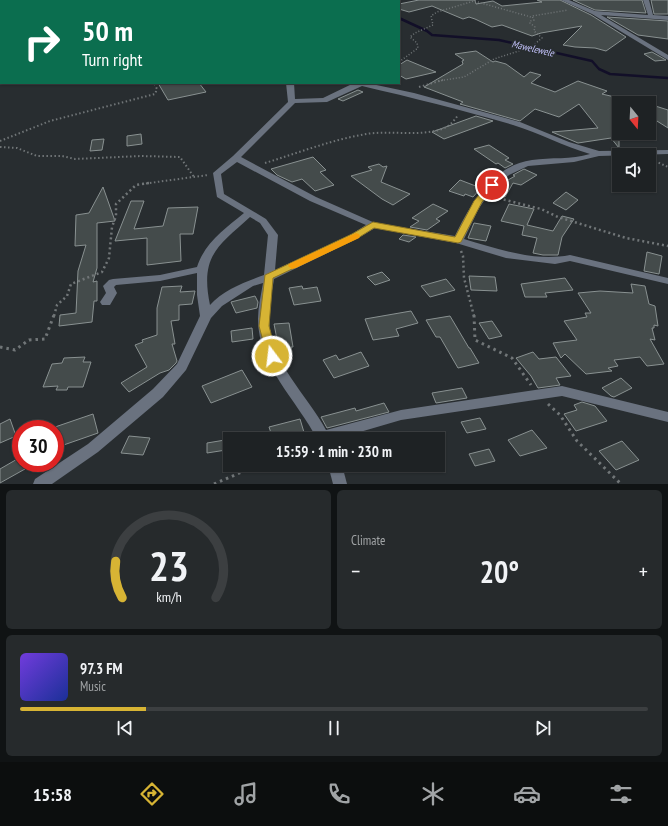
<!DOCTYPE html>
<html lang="en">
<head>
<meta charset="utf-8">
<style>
	:root { --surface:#1e2224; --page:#262a2c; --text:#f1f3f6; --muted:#a1a4a6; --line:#3c3f41; --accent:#d7b434 }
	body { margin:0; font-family:"PT Sans Narrow",sans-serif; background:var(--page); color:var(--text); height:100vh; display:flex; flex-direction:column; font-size:15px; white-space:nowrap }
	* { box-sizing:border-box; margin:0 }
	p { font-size:13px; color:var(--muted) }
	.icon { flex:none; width:22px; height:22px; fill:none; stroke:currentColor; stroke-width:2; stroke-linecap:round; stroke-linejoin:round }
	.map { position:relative; height:484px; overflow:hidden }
	.side { display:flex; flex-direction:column; gap:6px; padding:6px; background:#101314; flex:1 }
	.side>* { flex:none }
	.banner { position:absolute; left:0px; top:0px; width:400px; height:84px; box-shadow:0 1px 3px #0004,0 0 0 1px var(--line); background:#0b6e4f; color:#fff; overflow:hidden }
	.needle { width:26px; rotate:162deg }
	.fabs { position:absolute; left:612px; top:96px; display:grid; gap:8px }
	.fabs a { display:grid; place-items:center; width:44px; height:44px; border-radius:0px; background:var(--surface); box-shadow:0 1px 3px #0004,0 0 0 1px var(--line); font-size:20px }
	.speed { position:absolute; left:12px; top:420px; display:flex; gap:8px; font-size:20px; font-weight:700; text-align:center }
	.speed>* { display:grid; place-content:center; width:52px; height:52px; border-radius:50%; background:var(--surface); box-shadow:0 1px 3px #0004,0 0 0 1px var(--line); line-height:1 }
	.speed .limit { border:6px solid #d22; background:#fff; color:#111 }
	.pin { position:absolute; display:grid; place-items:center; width:34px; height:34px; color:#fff; margin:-17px; border:2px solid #fff; border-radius:50%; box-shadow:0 1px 4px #0007 }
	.me { position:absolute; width:44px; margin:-22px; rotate:345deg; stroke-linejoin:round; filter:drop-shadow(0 0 3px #0008) }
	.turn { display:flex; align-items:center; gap:14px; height:84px; padding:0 16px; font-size:18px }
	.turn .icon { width:52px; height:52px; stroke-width:2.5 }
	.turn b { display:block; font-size:28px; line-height:34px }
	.big { font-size:30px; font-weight:700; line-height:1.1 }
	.side .card { flex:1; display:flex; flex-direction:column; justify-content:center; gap:6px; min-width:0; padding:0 14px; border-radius:6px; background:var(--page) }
	.side .dial { align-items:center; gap:0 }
	.dial svg { height:104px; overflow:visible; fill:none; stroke:var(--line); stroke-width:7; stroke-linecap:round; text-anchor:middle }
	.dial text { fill:var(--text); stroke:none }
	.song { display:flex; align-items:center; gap:12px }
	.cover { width:48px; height:48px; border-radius:6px; background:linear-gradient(135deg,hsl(260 70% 55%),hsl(230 70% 35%)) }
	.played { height:4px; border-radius:2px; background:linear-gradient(90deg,var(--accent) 20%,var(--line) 20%) }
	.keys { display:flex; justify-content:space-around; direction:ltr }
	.heat { display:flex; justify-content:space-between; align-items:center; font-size:22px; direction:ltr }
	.side .tiles { flex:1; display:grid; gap:6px; grid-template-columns:1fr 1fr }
	.card:last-child { grid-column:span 2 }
	.trip { position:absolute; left:223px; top:432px; width:222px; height:40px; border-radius:0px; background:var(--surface); box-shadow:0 1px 3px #0004,0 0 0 1px var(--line); font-weight:700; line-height:40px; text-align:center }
	.menu { display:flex; height:64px; justify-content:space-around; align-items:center; background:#0c0e0e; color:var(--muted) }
	.menu .icon { width:28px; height:28px }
	.menu .current { color:var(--accent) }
	.menu b { font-size:18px; color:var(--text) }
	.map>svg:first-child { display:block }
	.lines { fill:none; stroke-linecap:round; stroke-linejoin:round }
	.stream { stroke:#120f28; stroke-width:2.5 }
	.building { fill:#444b4b; stroke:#899191 }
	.path-far3 { stroke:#717678; stroke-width:1.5; stroke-dasharray:1 2; stroke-linecap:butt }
	.path-far2 { stroke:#717678; stroke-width:2; stroke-dasharray:1.5 2.5; stroke-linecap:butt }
	.path-far1 { stroke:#717678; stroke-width:2.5; stroke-dasharray:2 3; stroke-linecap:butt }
	.path { stroke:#717678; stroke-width:3; stroke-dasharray:2.5 4; stroke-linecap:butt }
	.street { fill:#6a727f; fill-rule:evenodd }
	.route { fill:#d7b434; stroke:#8c7522 }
	.slow { fill:#f59e0b }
	.labels { text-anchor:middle; stroke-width:4; stroke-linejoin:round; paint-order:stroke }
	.far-water-label { font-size:10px; font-style:italic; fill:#c2c1fa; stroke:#282d30 }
</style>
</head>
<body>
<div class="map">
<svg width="668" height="484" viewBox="0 0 668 484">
	<rect width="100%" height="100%" fill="#282d30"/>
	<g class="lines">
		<!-- stream -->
		<g class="stream">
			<path d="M252,0L254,1"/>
			<path d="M399,18L427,31L432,35L499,40L592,61L599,69L610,74L668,78"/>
		</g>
	</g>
	<!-- building -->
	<g class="building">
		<path d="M419,0H475L476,4L493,1L502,6L542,2L537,0H560L591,15L626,37L606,51L595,48L575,47L563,45L582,26L541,33L532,36L502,25L492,27L475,19L469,17L463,19L432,6L409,12L399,9V4Z"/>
		<path d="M573,0H642L646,13L595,10Z"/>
		<path d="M651,0H668V14H654Z"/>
		<path d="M607,17L668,21V39L638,35Z"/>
		<path d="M476,51L493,62L495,61L506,64L524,77L530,72L541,75L531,83L555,92L578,81L607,91L602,94L619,98V148L611,138L578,143L552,132L598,128L579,104L559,117L535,109L520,121L460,104L463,102L424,87L463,64L462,61L464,60L455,54Z"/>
		<path d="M652,52L666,60L655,61L644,54Z"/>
		<path d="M407,60L436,72L406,79L399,75V65Z"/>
		<path d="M158,83H199L206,92L168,100Z"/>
		<path d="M358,90L363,92L343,101L338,99Z"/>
		<path d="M649,104L668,110V128L649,116Z"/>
		<path d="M476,116L493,121L444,139L432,132Z"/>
		<path d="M141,134L142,144L127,146V136Z"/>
		<path d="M104,139L102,150L90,151L92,140Z"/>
		<path d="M489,145L509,158L505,160L513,164L505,168L498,163L496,164L474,149Z"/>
		<path d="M313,157L326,170L320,172L334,185L315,191L302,179L292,182L277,175L271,169Z"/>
		<path d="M379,164L383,167L387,166L381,182L410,194L393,205L382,199L351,176L372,170L368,167Z"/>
		<path d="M524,169L537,175L521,185L513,183L505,197L491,193L501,184L515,176L513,175Z"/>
		<path d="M460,180L481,188L473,197L465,194L464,196L449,191Z"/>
		<path d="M103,187L115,221L97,223V268L93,282L97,281V301H94L92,322L59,326L60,315L76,313L78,271L86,245L75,246L76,215L89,213Z"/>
		<path d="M566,192L578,200L566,210L553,203Z"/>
		<path d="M131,201H144L134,229L163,226L168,208L198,207L193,234H180L181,261L147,265V238L115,241Z"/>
		<path d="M433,204L448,211L436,219L440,221L427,230L410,227L419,221L412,218Z"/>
		<path d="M509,204L534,209L527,225L553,231L562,216L574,219L562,237L558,255H543L533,253L537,238L522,235L524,226L501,221Z"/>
		<path d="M474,223L491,226L486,241L468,238Z"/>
		<path d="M403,235L416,237L409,242L399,239Z"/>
		<path d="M647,252L662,256L659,274L644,271Z"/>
		<path d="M382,272L390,280L375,285L367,277Z"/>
		<path d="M469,276L495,277L497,291L471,290Z"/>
		<path d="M565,278L573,290L545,293L547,297H525L521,284Z"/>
		<path d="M446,279L455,290L430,297L421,286Z"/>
		<path d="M631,284L645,286L649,304L655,306L658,326L654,325V328H652L655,340L650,339L664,364L647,366L640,357L614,360L618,366L608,368L612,371L586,374L565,354L561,358L553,343L577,340L564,321L587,317L585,313H591L578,293L600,291L633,293Z"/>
		<path d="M182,286L180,292L195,291L192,304L179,305V320L171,321L175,344H172L177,361L176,363L169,370L160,373L129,392L121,383L147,367L135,345L143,342L142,340L157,335V308L162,287Z"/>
		<path d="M302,286L303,289L317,287L321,301L294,305L289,288Z"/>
		<path d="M255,296L258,302L257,308L236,313L231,302Z"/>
		<path d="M411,311L418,323L396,329L399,336L373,340L365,319Z"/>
		<path d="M450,316L469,348H470L479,363L458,368L440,337H436L426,320Z"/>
		<path d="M492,321L502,336L489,339L479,323Z"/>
		<path d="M289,323L293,347H291L292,354L280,355L274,324Z"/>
		<path d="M252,328L253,339L232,342L231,331Z"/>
		<path d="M361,352L369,366L334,378L323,360L336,355L339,360Z"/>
		<path d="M533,352L539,359L556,357L571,376L556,378L560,385L538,388L531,376L516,358Z"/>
		<path d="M85,357L83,362H91L83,387H68L67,390H56L58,386L43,387L52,364L62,363L64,358Z"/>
		<path d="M242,370L252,387L211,403L202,386Z"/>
		<path d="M621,378L632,388L614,397L611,396L602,388Z"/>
		<path d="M462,388L467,398L436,403L432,393Z"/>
		<path d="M582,402L595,406L607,421L576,431L564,414L577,410L574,405Z"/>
		<path d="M384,403L389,412L327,428L321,417L355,408L356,411Z"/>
		<path d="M93,414L98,433L55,448V427Z"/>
		<path d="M480,418L486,429L467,433L461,422Z"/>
		<path d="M10,419L16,436L0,443V424Z"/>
		<path d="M300,419L306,439H273L269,427Z"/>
		<path d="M532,430L547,448L520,456L508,440Z"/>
		<path d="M129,436L150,438L143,455L121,453Z"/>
		<path d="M225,440L226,450L207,453V443Z"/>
		<path d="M622,441L639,460L616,470L599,451Z"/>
		<path d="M489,449L495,461L475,466L469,454Z"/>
		<path d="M19,458L25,469L0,483V469Z"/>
	</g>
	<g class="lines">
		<!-- path-far3 -->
		<g class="path-far3">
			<path d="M312,1L314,0"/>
			<path d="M399,62L418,48L417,43L410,37L415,33L433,25L431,16L437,12L474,1L531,17"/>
			<path d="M438,81L464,77L494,59L531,47L542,38L534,31L535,27L530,23V21L534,20L532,16L568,10"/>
		</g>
		<!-- path-far2 -->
		<g class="path-far2">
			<path d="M419,87L443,80"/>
			<path d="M0,141L50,121L155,94L157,89L154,83"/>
			<path d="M0,147L17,148L37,156H62L75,159L141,156L180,157L194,177"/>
			<path d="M655,161L668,167"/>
			<path d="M265,163C298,153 331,140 366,134C391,130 418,137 442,129C450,126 454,121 458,115"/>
			<path d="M142,184L208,175"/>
		</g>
		<!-- path-far1 -->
		<g class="path-far1">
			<path d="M494,197L541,209L558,217L626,238L668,246"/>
			<path d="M461,251L463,256L464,278L474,316"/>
			<path d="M54,316L57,305L67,296L71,284L102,272L109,258L112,227L116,216V204L136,185L149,183"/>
		</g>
		<!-- path -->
		<g class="path">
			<path d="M474,315L475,340L512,358L531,385"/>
			<path d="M0,347L15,350L29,340L45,339L54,315"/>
			<path d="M548,404L560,415L577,441L621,484"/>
			<path d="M214,484L258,465"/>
		</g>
		<!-- street -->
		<g class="street">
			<rect x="179" y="0" width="6" height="1"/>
			<path d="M561,0H569L595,11L648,15L643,0H649L653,15L668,16V20L601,15L668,55V60L592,14Z"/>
			<rect x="0" y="3" width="1" height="4"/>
			<rect x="0" y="22" width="1" height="4"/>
			<path d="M286,83H294L295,99L323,98L354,83H367L414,93L520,122L569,142L599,151L668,150V154L599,156L574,162L528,166L509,175L491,191L479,208L464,239C498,249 534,262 570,255L668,278V284L570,261L555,264L506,258L456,243L375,228L358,238L274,279C272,292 269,305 269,319C270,363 307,394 326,430L401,410L562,386L668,412V422L562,396L401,420L336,439H317C297,400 258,366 258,319C258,307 261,295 263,283L253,286L222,306L211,318L186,370L163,397L98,452L52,484H33L35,479L88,444L153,389L177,364L200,316L197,295V273L160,281L116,285L114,287L117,293L110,305H102L100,302L106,293L103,286L109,280L113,279L160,275L197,267C205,242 225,229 244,213L217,197L213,173L233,156L288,102ZM362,86C413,98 463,110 513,125C539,133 563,146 590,154C571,160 551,157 532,160C493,165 470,205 455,236L375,223L316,197L241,157L295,103L327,102ZM237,162L310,201L366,225L352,234L275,270L278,235L266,219L224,194L221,174ZM250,217L260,223L268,235L264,275C245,282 223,290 210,305C200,256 217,247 250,217Z"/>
			<path d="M328,465H342L347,484H333Z"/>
		</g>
	</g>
	<!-- route -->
	<path class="route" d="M492,182L496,185L482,202L461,242L458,243L374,228L358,238L273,278L269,326L277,356L276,359H268L259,326L265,275L352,234L373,222L455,237L474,201L489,183Z"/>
	<!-- slow -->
	<path class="slow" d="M356,233L359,234L360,236L359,238L296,268L292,269L288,266L289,264Z"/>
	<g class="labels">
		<!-- far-water labels -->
		<g class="far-water-label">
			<text transform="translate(533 48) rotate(13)" y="4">Mawelewele</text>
		</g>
	</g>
</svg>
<div class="fabs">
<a><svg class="needle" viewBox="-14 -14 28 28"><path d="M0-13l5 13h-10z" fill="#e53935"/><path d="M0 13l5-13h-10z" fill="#a1a4a6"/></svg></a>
<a><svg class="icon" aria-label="sound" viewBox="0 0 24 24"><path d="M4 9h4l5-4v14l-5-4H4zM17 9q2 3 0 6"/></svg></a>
</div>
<div class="speed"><div class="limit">30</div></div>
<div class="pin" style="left:492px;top:185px;background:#d93025"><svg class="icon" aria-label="arrive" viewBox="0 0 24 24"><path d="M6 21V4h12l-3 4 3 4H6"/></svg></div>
<svg class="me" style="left:272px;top:356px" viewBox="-20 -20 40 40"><circle r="17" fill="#d7b434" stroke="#fff" stroke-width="3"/><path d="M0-11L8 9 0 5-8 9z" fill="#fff"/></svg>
<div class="trip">15:59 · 1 min · 230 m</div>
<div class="banner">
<div class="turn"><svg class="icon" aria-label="right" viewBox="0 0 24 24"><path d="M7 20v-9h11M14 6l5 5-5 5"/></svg><div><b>50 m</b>Turn right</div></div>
</div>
</div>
<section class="side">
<div class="tiles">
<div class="card dial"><svg viewBox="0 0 100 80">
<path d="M14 69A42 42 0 1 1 86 69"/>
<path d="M14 69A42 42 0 0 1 9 41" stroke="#d7b434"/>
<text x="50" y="56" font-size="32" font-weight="700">23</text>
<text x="50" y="72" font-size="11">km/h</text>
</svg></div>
<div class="card"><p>Climate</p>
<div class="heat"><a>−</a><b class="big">20°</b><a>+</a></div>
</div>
<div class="card">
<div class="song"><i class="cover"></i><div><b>97.3 FM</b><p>Music</p></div></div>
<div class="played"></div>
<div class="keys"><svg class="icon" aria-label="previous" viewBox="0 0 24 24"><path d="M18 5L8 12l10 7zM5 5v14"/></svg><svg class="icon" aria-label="pause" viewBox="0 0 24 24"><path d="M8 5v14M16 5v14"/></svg><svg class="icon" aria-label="next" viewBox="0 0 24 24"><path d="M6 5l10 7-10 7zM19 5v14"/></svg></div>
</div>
</div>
</section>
<nav class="menu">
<b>15:58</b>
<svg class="icon current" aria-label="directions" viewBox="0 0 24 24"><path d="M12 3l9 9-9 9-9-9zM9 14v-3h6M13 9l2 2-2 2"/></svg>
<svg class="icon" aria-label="music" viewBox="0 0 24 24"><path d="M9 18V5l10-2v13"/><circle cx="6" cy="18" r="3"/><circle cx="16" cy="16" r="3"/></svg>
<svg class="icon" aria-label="phone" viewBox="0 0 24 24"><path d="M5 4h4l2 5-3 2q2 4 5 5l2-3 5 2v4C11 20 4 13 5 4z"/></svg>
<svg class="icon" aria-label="climate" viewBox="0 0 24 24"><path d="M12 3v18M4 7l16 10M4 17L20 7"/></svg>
<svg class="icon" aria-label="car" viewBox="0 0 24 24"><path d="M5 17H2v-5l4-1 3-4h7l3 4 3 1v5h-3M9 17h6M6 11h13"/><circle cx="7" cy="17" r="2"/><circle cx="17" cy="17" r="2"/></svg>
<svg class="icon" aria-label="filters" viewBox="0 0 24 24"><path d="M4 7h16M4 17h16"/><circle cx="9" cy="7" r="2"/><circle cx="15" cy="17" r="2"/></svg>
</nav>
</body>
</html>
